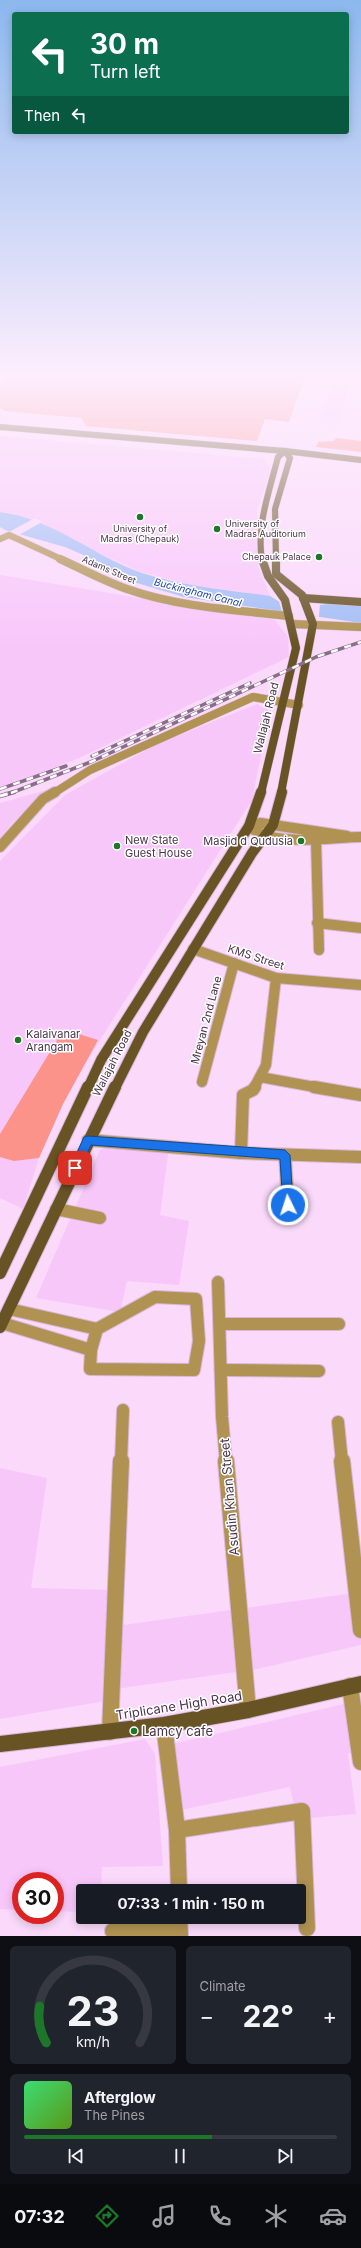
<!DOCTYPE html>
<html lang="en">
<head>
<meta charset="utf-8">
<style>
	:root { --surface:#171b24; --page:#20242c; --text:#f1f3f6; --muted:#9ea1a6; --line:#363941; --accent:#1c7828 }
	body { margin:0; font-family:Inter,sans-serif; background:var(--page); color:var(--text); height:100vh; display:flex; flex-direction:column; font-size:15px; white-space:nowrap }
	* { box-sizing:border-box; margin:0 }
	p { font-size:13px; color:var(--muted) }
	.icon { flex:none; width:22px; height:22px; fill:none; stroke:currentColor; stroke-width:2; stroke-linecap:round; stroke-linejoin:round }
	.map { position:relative; height:1936px; overflow:hidden }
	.panel { display:flex; flex-direction:column; gap:10px; padding:10px; background:#0d0f14; flex:1 }
	.panel>* { flex:none }
	.guide { position:absolute; left:12px; top:12px; width:337px; height:122px; border-radius:4px; box-shadow:0 2px 10px #0003; background:#0b6e4f; color:#fff; overflow:hidden }
	.speed { position:absolute; left:12px; top:1872px; display:flex; gap:8px; font-size:20px; font-weight:700; text-align:center }
	.speed>* { display:grid; place-content:center; width:52px; height:52px; border-radius:50%; background:var(--surface); box-shadow:0 2px 10px #0003; line-height:1 }
	.speed .limit { border:6px solid #d22; background:#fff; color:#111 }
	.pin { position:absolute; display:grid; place-items:center; width:34px; height:34px; color:#fff; margin:-17px; border-radius:8px; box-shadow:0 2px 6px #0006 }
	.me { position:absolute; width:44px; margin:-22px; rotate:356deg; stroke-linejoin:round; filter:drop-shadow(0 0 3px #0008) }
	.turn { display:flex; align-items:center; gap:14px; height:84px; padding:0 12px; font-size:18px }
	.turn .icon { width:52px; height:52px; stroke-width:2.5 }
	.turn b { display:block; font-size:28px; line-height:34px }
	.then { display:flex; align-items:center; height:38px; padding:0 12px; background:#0003; gap:8px; font-size:15px }
	.big { font-size:30px; font-weight:700; line-height:1.1 }
	.panel .tile { flex:1; display:flex; flex-direction:column; justify-content:center; gap:6px; min-width:0; padding:0 14px; border-radius:6px; background:var(--page) }
	.panel .dial { align-items:center; gap:0 }
	.dial svg { height:104px; overflow:visible; fill:none; stroke:var(--line); stroke-width:7; stroke-linecap:round; text-anchor:middle }
	.dial text { fill:var(--text); stroke:none }
	.song { display:flex; align-items:center; gap:12px }
	.cover { width:48px; height:48px; border-radius:6px; background:linear-gradient(135deg,hsl(140 70% 55%),hsl(90 70% 35%)) }
	.played { height:4px; border-radius:2px; background:linear-gradient(90deg,var(--accent) 60%,var(--line) 60%) }
	.keys { display:flex; justify-content:space-around; direction:ltr }
	.heat { display:flex; justify-content:space-between; align-items:center; font-size:22px; direction:ltr }
	.panel .tiles { flex:1; display:grid; gap:10px; grid-template-columns:1fr 1fr }
	.tile:last-child { grid-column:span 2 }
	.trip { position:absolute; left:76px; top:1884px; width:230px; height:40px; border-radius:4px; background:var(--surface); box-shadow:0 2px 10px #0003; font-weight:700; line-height:40px; text-align:center }
	.dock { display:flex; height:64px; justify-content:space-around; align-items:center; background:#090b0e; color:var(--muted) }
	.dock .icon { width:28px; height:28px }
	.dock .on { color:var(--accent) }
	.dock b { font-size:18px; color:var(--text) }
	.map>svg:first-child { display:block }
	.built { fill:#f8c7fa }
	.green { fill:#fc938b }
	.water { fill:#a3bef6 }
	.pier { fill:#fad9fb }
	.lines { fill:none; stroke-linecap:round; stroke-linejoin:round }
	.minor-far4-casing { stroke:#d7b8d8; stroke-width:7 }
	.minor-far3-casing { stroke:#d7b8d8; stroke-width:9 }
	.minor-far2-casing { stroke:#d7b8d8; stroke-width:12 }
	.minor-far1-casing { stroke:#d7b8d8; stroke-width:14 }
	.minor-casing { stroke:#d7b8d8; stroke-width:18 }
	.major-far4-casing { stroke:#d7b8d8; stroke-width:7 }
	.major-far3-casing { stroke:#d7b8d8; stroke-width:9 }
	.major-far2-casing { stroke:#d7b8d8; stroke-width:12 }
	.major-far1-casing { stroke:#d7b8d8; stroke-width:14 }
	.major-casing { stroke:#d7b8d8; stroke-width:18 }
	.minor-far4 { stroke:#b09252; stroke-width:6 }
	.minor-far3 { stroke:#b09252; stroke-width:8 }
	.minor-far2 { stroke:#b09252; stroke-width:10 }
	.minor-far1 { stroke:#b09252; stroke-width:12 }
	.minor { stroke:#b09252; stroke-width:16 }
	.major-far4 { stroke:#685325; stroke-width:6 }
	.major-far3 { stroke:#685325; stroke-width:8 }
	.major-far2 { stroke:#685325; stroke-width:10 }
	.major-far1 { stroke:#685325; stroke-width:12 }
	.major { stroke:#685325; stroke-width:16 }
	.rail-far1-casing { stroke:#886e89; stroke-width:3.5 }
	.rail-casing { stroke:#886e89; stroke-width:4.5 }
	.rail-far1 { stroke:#fff; stroke-width:2.5; stroke-dasharray:7; stroke-linecap:butt }
	.rail { stroke:#fff; stroke-width:3; stroke-dasharray:8; stroke-linecap:butt }
	.route { fill:#1a73e8; stroke:#114b97 }
	.poi-dot { fill:#1c7828; stroke:#fff; stroke-width:1.5 }
	.labels { text-anchor:middle; stroke-width:3; stroke-linejoin:round; paint-order:stroke }
	.far-poi-label { font-size:9px; fill:#4a344b; stroke:#fff; text-anchor:start }
	.far-street-label { font-size:9px; fill:#4a344b; stroke:#fff }
	.far-water-label { font-size:10px; font-style:italic; fill:#1e43ab; stroke:#fff }
	.street-label { font-size:11px; fill:#4a344b; stroke:#fff }
	.poi-label { font-size:11px; fill:#4a344b; stroke:#fff; text-anchor:start }
	.near-street-label { font-size:13px; fill:#4a344b; stroke:#fff }
	.near-poi-label { font-size:13px; fill:#4a344b; stroke:#fff; text-anchor:start }
</style>
</head>
<body>
<div class="map">
<svg width="361" height="1936" viewBox="0 0 361 1936">
	<rect width="100%" height="100%" fill="#fad9fb"/>
	<!-- built -->
	<g class="built">
		<path d="M336,376H353L337,425L319,423Z"/>
		<path d="M0,436L264,459L271,469L257,511V549L258,566L270,596L187,584L141,572L11,513L0,512Z"/>
		<path d="M0,575L275,620L288,637L289,657L79,758L0,789Z"/>
		<path d="M257,704L270,711L252,800L83,1067L63,1104L39,1158L23,1209L0,1198V861L65,795L159,743Z"/>
		<path d="M47,790L13,822L0,838V803Z"/>
		<path d="M114,1146L169,1147L160,1215L189,1221L179,1285L127,1281L120,1312L36,1298L100,1150Z"/>
		<path d="M0,1468L47,1478L31,1588L117,1590L111,1700L0,1719Z"/>
		<path d="M361,1592V1645L257,1669L115,1689L116,1626Z"/>
		<path d="M361,1700V1752L348,1753L356,1814L297,1819L290,1787L176,1811L169,1745Z"/>
		<path d="M145,1739L155,1754L163,1866L102,1867L101,1891H83V1912L55,1911V1881H21V1910L0,1909V1767Z"/>
	</g>
	<!-- green -->
	<g class="green">
		<path d="M4,376H305L289,422L265,419L257,441L86,426L81,418L5,411L0,408V384Z"/>
		<path d="M336,438L361,441V452L316,447L318,442L334,441Z"/>
		<path d="M66,1030L98,1040L63,1104L39,1158L14,1161L0,1157V1134L62,1032Z"/>
	</g>
	<!-- water -->
	<path class="water" d="M0,512C52,518 93,556 142,573C183,586 227,590 270,596L278,601L320,605L335,603L361,605V623L184,597L127,580L88,557L65,547L5,530L0,527Z"/>
	<!-- pier -->
	<g class="pier">
		<path d="M35,518L42,522L17,536L9,532Z"/>
		<path d="M278,598L320,603L319,617L282,612Z"/>
	</g>
	<g class="lines">
		<defs>
			<path id="minor-far4" d="M0,539L9,535L63,560"/>
			<g id="minor-far3">
				<path d="M60,559C82,569 104,581 127,589C178,607 235,610 289,616"/>
				<path d="M293,624L361,627"/>
				<path d="M54,793L90,770L253,697L299,705"/>
			</g>
			<g id="minor-far2">
				<path d="M347,836L260,823L249,826C271,848 331,837 361,837"/>
				<path d="M316,840L319,950"/>
				<path d="M0,847L43,799L55,792"/>
				<path d="M317,923L361,928"/>
				<path d="M193,949L276,978L361,985"/>
				<path d="M260,1077L320,1088"/>
				<path d="M202,1082L234,963"/>
				<path d="M254,1088L266,1065L276,978"/>
			</g>
			<g id="minor-far1">
				<path d="M314,1087L361,1095"/>
				<path d="M88,1140L241,1153L361,1157"/>
				<path d="M241,1153L243,1095L253,1090L255,1087"/>
				<path d="M285,1155L288,1205"/>
				<path d="M56,1209L100,1218"/>
				<path d="M218,1282L222,1417L226,1462"/>
				<path d="M155,1297L196,1299L199,1341L194,1370L90,1369L91,1350L97,1329Z"/>
				<path d="M9,1309L97,1329"/>
				<path d="M2,1323L91,1350"/>
				<path d="M220,1324H339"/>
				<path d="M221,1370L319,1371"/>
				<path d="M338,1422L342,1462"/>
				<path d="M121,1462L123,1410"/>
			</g>
			<g id="minor">
				<path d="M226,1461L248,1710"/>
				<path d="M342,1461L361,1630"/>
				<path d="M350,1686L361,1762"/>
				<path d="M164,1725L177,1830L179,1891"/>
				<path d="M110,1732L121,1461"/>
				<path d="M177,1830L302,1811L307,1928"/>
				<path d="M179,1917L180,1935"/>
				<path d="M113,1931L179,1929"/>
			</g>
			<g id="major-far4">
				<path d="M0,427L285,451L361,460"/>
				<path d="M262,560C256,526 270,489 278,457L285,451L290,458L275,509L276,560"/>
			</g>
			<g id="major-far3">
				<path d="M276,559V574L302,595L313,624L281,793"/>
				<path d="M303,598L361,602"/>
				<path d="M261,793L296,648L285,600L268,576L262,559"/>
			</g>
			<g id="major-far2">
				<path d="M88,1088L101,1060L249,826L261,792"/>
				<path d="M115,1088L143,1032L252,853L273,825L282,792"/>
			</g>
			<g id="major-far1">
				<path d="M0,1273L88,1087"/>
				<path d="M0,1327L115,1087"/>
			</g>
			<path id="major" d="M0,1744L164,1725L248,1710L361,1684"/>
		</defs>
		<!-- minor-far4 casing -->
		<use href="#minor-far4" class="minor-far4-casing"/>
		<!-- minor-far3 casing -->
		<use href="#minor-far3" class="minor-far3-casing"/>
		<!-- minor-far2 casing -->
		<use href="#minor-far2" class="minor-far2-casing"/>
		<!-- minor-far1 casing -->
		<use href="#minor-far1" class="minor-far1-casing"/>
		<!-- minor casing -->
		<use href="#minor" class="minor-casing"/>
		<!-- major-far4 casing -->
		<use href="#major-far4" class="major-far4-casing"/>
		<!-- major-far3 casing -->
		<use href="#major-far3" class="major-far3-casing"/>
		<!-- major-far2 casing -->
		<use href="#major-far2" class="major-far2-casing"/>
		<!-- major-far1 casing -->
		<use href="#major-far1" class="major-far1-casing"/>
		<!-- major casing -->
		<use href="#major" class="major-casing"/>
		<!-- minor-far4 -->
		<use href="#minor-far4" class="minor-far4"/>
		<!-- minor-far3 -->
		<use href="#minor-far3" class="minor-far3"/>
		<!-- minor-far2 -->
		<use href="#minor-far2" class="minor-far2"/>
		<!-- minor-far1 -->
		<use href="#minor-far1" class="minor-far1"/>
		<!-- minor -->
		<use href="#minor" class="minor"/>
		<!-- major-far4 -->
		<use href="#major-far4" class="major-far4"/>
		<!-- major-far3 -->
		<use href="#major-far3" class="major-far3"/>
		<!-- major-far2 -->
		<use href="#major-far2" class="major-far2"/>
		<!-- major-far1 -->
		<use href="#major-far1" class="major-far1"/>
		<!-- major -->
		<use href="#major" class="major"/>
		<defs>
			<g id="rail-far1">
				<path d="M92,756L250,683"/>
				<path d="M0,789L66,766"/>
				<path d="M11,793L93,761L316,657L361,642"/>
			</g>
			<path id="rail" d="M0,796L14,792"/>
		</defs>
		<!-- rail-far1 casing -->
		<use href="#rail-far1" class="rail-far1-casing"/>
		<!-- rail casing -->
		<use href="#rail" class="rail-casing"/>
		<!-- rail-far1 -->
		<use href="#rail-far1" class="rail-far1"/>
		<!-- rail -->
		<use href="#rail" class="rail"/>
	</g>
	<!-- sky -->
	<linearGradient id="sky" x2="0" y2="1"><stop stop-color="#8cb8ee"/><stop offset="0.58" stop-color="#fdeefd"/><stop offset="1" stop-color="#fdeefd" stop-opacity="0"/></linearGradient>
	<rect width="361" height="647" fill="url(#sky)"/>
	<!-- route -->
	<path class="route" d="M88,1136L285,1150L290,1155L293,1205L288,1210L283,1205L280,1159L91,1145L79,1171H72L70,1168L84,1137Z"/>
	<!-- markers -->
	<g class="poi-dot">
		<circle cx="140" cy="517" r="4"/>
		<circle cx="217" cy="529" r="4"/>
		<circle cx="319" cy="557" r="4"/>
		<circle cx="301" cy="841" r="4"/>
		<circle cx="117" cy="846" r="4"/>
		<circle cx="18" cy="1040" r="4"/>
		<circle cx="134" cy="1731" r="4"/>
	</g>
	<g class="labels">
		<!-- far-poi labels -->
		<g class="far-poi-label">
			<text x="225" y="527">University of<tspan x="225" dy="10">Madras Auditorium</tspan></text>
			<text x="140" y="532" text-anchor="middle">University of<tspan x="140" dy="10">Madras (Chepauk)</tspan></text>
			<text x="311" y="560" text-anchor="end">Chepauk Palace</text>
		</g>
		<!-- far-street labels -->
		<g class="far-street-label">
			<text transform="translate(109 570) rotate(23)" y="3">Adams Street</text>
		</g>
		<!-- far-water labels -->
		<g class="far-water-label">
			<text transform="translate(198 592) rotate(14)" y="4">Buckingham Canal</text>
		</g>
		<!-- street labels -->
		<g class="street-label">
			<text transform="translate(266 718) rotate(-76)" y="4">Wallajah Road</text>
			<text transform="translate(256 957) rotate(18)" y="4">KMS Street</text>
			<text transform="translate(206 1020) rotate(-75)" y="4">Mreyan 2nd Lane</text>
			<text transform="translate(112 1063) rotate(-63)" y="4">Wallajah Road</text>
		</g>
		<!-- poi labels -->
		<g class="poi-label">
			<text x="125" y="844">New State<tspan x="125" dy="13">Guest House</tspan></text>
			<text x="293" y="845" text-anchor="end">Masjid d Qudusia</text>
			<text x="26" y="1038">Kalaivanar<tspan x="26" dy="13">Arangam</tspan></text>
		</g>
		<!-- near-street labels -->
		<g class="near-street-label">
			<text transform="translate(229 1497) rotate(-95)" y="5">Asudin Khan Street</text>
			<text transform="translate(179 1705) rotate(-9)" y="5">Triplicane High Road</text>
		</g>
		<!-- near-poi labels -->
		<g class="near-poi-label">
			<text x="142" y="1736">Lamcy cafe</text>
		</g>
	</g>
</svg>
<div class="speed"><div class="limit">30</div></div>
<div class="pin" style="left:75px;top:1168px;background:#d93025"><svg class="icon" aria-label="arrive" viewBox="0 0 24 24"><path d="M6 21V4h12l-3 4 3 4H6"/></svg></div>
<svg class="me" style="left:288px;top:1205px" viewBox="-20 -20 40 40"><circle r="17" fill="#1a73e8" stroke="#fff" stroke-width="3"/><path d="M0-11L8 9 0 5-8 9z" fill="#fff"/></svg>
<div class="trip">07:33 · 1 min · 150 m</div>
<div class="guide">
<div class="turn"><svg class="icon" aria-label="left" viewBox="0 0 24 24"><path d="M17 20v-9H6M10 6l-5 5 5 5"/></svg><div><b>30 m</b>Turn left</div></div>
<div class="then">Then<svg class="icon" aria-label="left" viewBox="0 0 24 24"><path d="M17 20v-9H6M10 6l-5 5 5 5"/></svg></div>
</div>
</div>
<section class="panel">
<div class="tiles">
<div class="tile dial"><svg viewBox="0 0 100 80">
<path d="M14 69A42 42 0 1 1 86 69"/>
<path d="M14 69A42 42 0 0 1 9 41" stroke="#1c7828"/>
<text x="50" y="56" font-size="32" font-weight="700">23</text>
<text x="50" y="72" font-size="11">km/h</text>
</svg></div>
<div class="tile"><p>Climate</p>
<div class="heat"><a>−</a><b class="big">22°</b><a>+</a></div>
</div>
<div class="tile">
<div class="song"><i class="cover"></i><div><b>Afterglow</b><p>The Pines</p></div></div>
<div class="played"></div>
<div class="keys"><svg class="icon" aria-label="previous" viewBox="0 0 24 24"><path d="M18 5L8 12l10 7zM5 5v14"/></svg><svg class="icon" aria-label="pause" viewBox="0 0 24 24"><path d="M8 5v14M16 5v14"/></svg><svg class="icon" aria-label="next" viewBox="0 0 24 24"><path d="M6 5l10 7-10 7zM19 5v14"/></svg></div>
</div>
</div>
</section>
<nav class="dock">
<b>07:32</b>
<svg class="icon on" aria-label="directions" viewBox="0 0 24 24"><path d="M12 3l9 9-9 9-9-9zM9 14v-3h6M13 9l2 2-2 2"/></svg>
<svg class="icon" aria-label="music" viewBox="0 0 24 24"><path d="M9 18V5l10-2v13"/><circle cx="6" cy="18" r="3"/><circle cx="16" cy="16" r="3"/></svg>
<svg class="icon" aria-label="phone" viewBox="0 0 24 24"><path d="M5 4h4l2 5-3 2q2 4 5 5l2-3 5 2v4C11 20 4 13 5 4z"/></svg>
<svg class="icon" aria-label="climate" viewBox="0 0 24 24"><path d="M12 3v18M4 7l16 10M4 17L20 7"/></svg>
<svg class="icon" aria-label="car" viewBox="0 0 24 24"><path d="M5 17H2v-5l4-1 3-4h7l3 4 3 1v5h-3M9 17h6M6 11h13"/><circle cx="7" cy="17" r="2"/><circle cx="17" cy="17" r="2"/></svg>
</nav>
</body>
</html>
